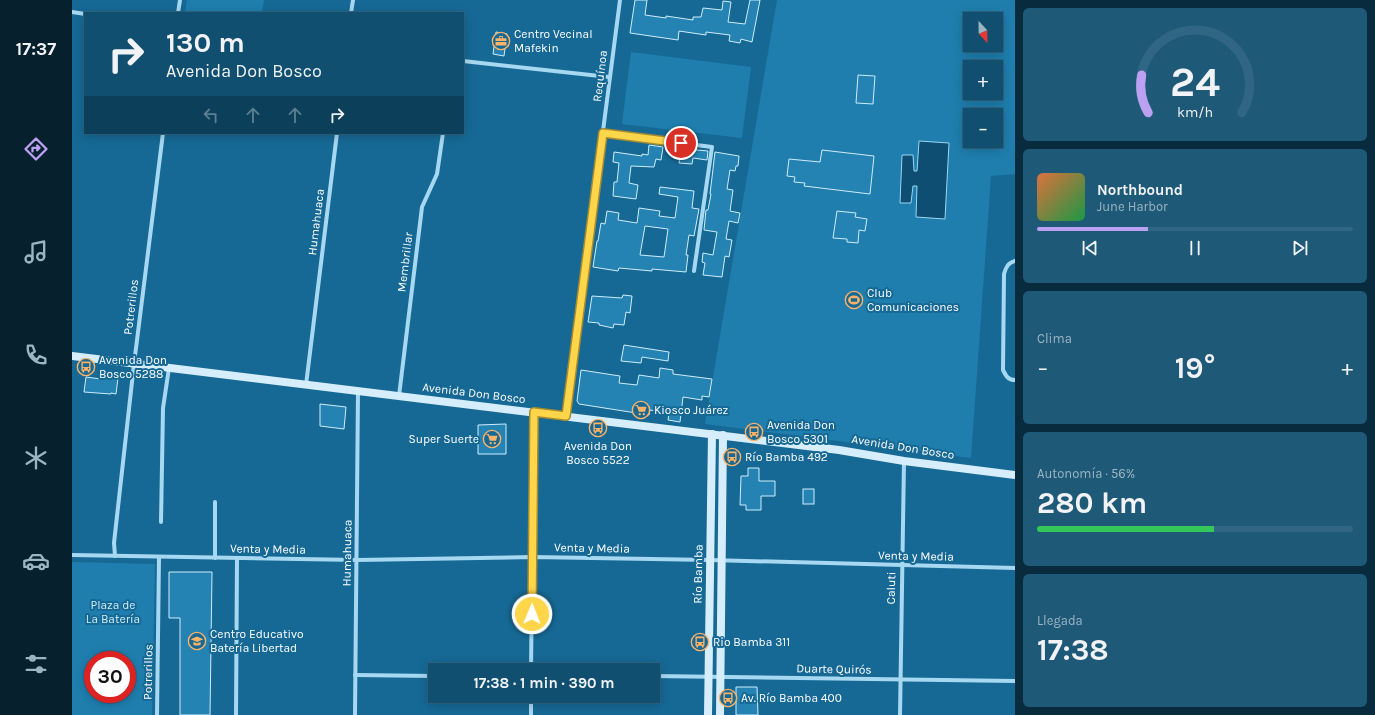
<!DOCTYPE html>
<html lang="es">
<head>
<meta charset="utf-8">
<style>
	:root { --surface:#104f70; --page:#1e5978; --text:#f1f3f6; --muted:#9cb5c3; --line:#306683; --accent:#bca0f2 }
	body { margin:0; font-family:Karla,sans-serif; background:var(--page); color:var(--text); height:100vh; display:flex; flex-direction:column; font-size:15px; white-space:nowrap }
	* { box-sizing:border-box; margin:0 }
	p { font-size:13px; color:var(--muted) }
	.icon { flex:none; width:22px; height:22px; fill:none; stroke:currentColor; stroke-width:2; stroke-linecap:round; stroke-linejoin:round }
	.map { position:relative; flex:1; overflow:hidden }
	.side { display:flex; flex-direction:column; gap:8px; padding:8px; background:#092b3e; width:360px }
	.side>* { flex:none }
	.hud { position:absolute; left:12px; top:12px; width:380px; height:122px; border-radius:0px; box-shadow:0 2px 10px #0003,0 0 0 1px var(--line); background:#104f70; color:var(--text); overflow:hidden }
	.needle { width:26px; rotate:158deg }
	.controls { position:absolute; left:891px; top:12px; display:grid; gap:8px }
	.controls a { display:grid; place-items:center; width:40px; height:40px; border-radius:0px; background:var(--surface); box-shadow:0 2px 10px #0003,0 0 0 1px var(--line); font-size:20px }
	.speed { position:absolute; left:12px; top:651px; display:flex; gap:8px; font-size:20px; font-weight:700; text-align:center }
	.speed>* { display:grid; place-content:center; width:52px; height:52px; border-radius:50%; background:var(--surface); box-shadow:0 2px 10px #0003,0 0 0 1px var(--line); line-height:1 }
	.speed .limit { border:6px solid #d22; background:#fff; color:#111 }
	.pin { position:absolute; display:grid; place-items:center; width:34px; height:34px; color:#fff; margin:-17px; border:2px solid #fff; border-radius:50%; box-shadow:0 1px 4px #0007 }
	.me { position:absolute; width:44px; margin:-22px; rotate:1deg; stroke-linejoin:round; filter:drop-shadow(0 0 3px #0008) }
	.turn { display:flex; align-items:center; gap:14px; height:84px; padding:0 16px; font-size:18px }
	.turn .icon { width:52px; height:52px; stroke-width:2.5 }
	.turn b { display:block; font-size:28px; line-height:34px }
	.lanes { display:flex; align-items:center; height:38px; padding:0 16px; background:#0003; justify-content:center; gap:20px; direction:ltr }
	.lanes .off { opacity:.35 }
	.big { font-size:30px; font-weight:700; line-height:1.1 }
	.side .card { flex:1; display:flex; flex-direction:column; justify-content:center; gap:6px; min-width:0; padding:0 14px; border-radius:6px; background:var(--page) }
	.side .dial { align-items:center; gap:0 }
	.dial svg { height:104px; overflow:visible; fill:none; stroke:var(--line); stroke-width:7; stroke-linecap:round; text-anchor:middle }
	.dial text { fill:var(--text); stroke:none }
	.song { display:flex; align-items:center; gap:12px }
	.cover { width:48px; height:48px; border-radius:6px; background:linear-gradient(135deg,hsl(20 70% 55%),hsl(140 70% 35%)) }
	.played { height:4px; border-radius:2px; background:linear-gradient(90deg,var(--accent) 35%,var(--line) 35%) }
	.keys { display:flex; justify-content:space-around; direction:ltr }
	.heat { display:flex; justify-content:space-between; align-items:center; font-size:22px; direction:ltr }
	.charge { height:6px; border-radius:3px; background:linear-gradient(90deg,#34c759 56%,var(--line) 0) }
	.trip { position:absolute; left:356px; top:663px; width:232px; height:40px; border-radius:0px; background:var(--surface); box-shadow:0 2px 10px #0003,0 0 0 1px var(--line); font-weight:700; line-height:40px; text-align:center }
	main { display:flex; flex:1; min-height:0 }
	.dock { display:flex; flex-direction:column; width:72px; justify-content:space-around; align-items:center; background:#06202d; color:var(--muted) }
	.dock .icon { width:28px; height:28px }
	.dock .selected { color:var(--accent) }
	.dock b { font-size:18px; color:var(--text) }
	.map>svg:first-child { display:block }
	.green { fill:#1f7eae; fill-rule:evenodd }
	.water { fill:#0e4e72; stroke:#9ad7f4 }
	.building { fill:#2583b3; stroke:#ceedfc; fill-rule:evenodd }
	.lines { fill:none; stroke-linecap:round; stroke-linejoin:round }
	.street { stroke:#a7d8f1; stroke-width:4 }
	.secondary { stroke:#d6eefc; stroke-width:8 }
	.route-casing { stroke:#a68a30; stroke-width:10 }
	.route { stroke:#ffd54a; stroke-width:7 }
	.labels { text-anchor:middle; stroke-width:4; stroke-linejoin:round; paint-order:stroke }
	.poi-label { font-size:12px; fill:#fff; stroke:#166995; text-anchor:start }
	.street-label { font-size:12px; fill:#fff; stroke:#166995 }
	.park-label { font-size:12px; fill:#ceedfc; stroke:#166995 }
</style>
</head>
<body>
<main>
<nav class="dock">
<b>17:37</b>
<svg class="icon selected" aria-label="directions" viewBox="0 0 24 24"><path d="M12 3l9 9-9 9-9-9zM9 14v-3h6M13 9l2 2-2 2"/></svg>
<svg class="icon" aria-label="music" viewBox="0 0 24 24"><path d="M9 18V5l10-2v13"/><circle cx="6" cy="18" r="3"/><circle cx="16" cy="16" r="3"/></svg>
<svg class="icon" aria-label="phone" viewBox="0 0 24 24"><path d="M5 4h4l2 5-3 2q2 4 5 5l2-3 5 2v4C11 20 4 13 5 4z"/></svg>
<svg class="icon" aria-label="climate" viewBox="0 0 24 24"><path d="M12 3v18M4 7l16 10M4 17L20 7"/></svg>
<svg class="icon" aria-label="car" viewBox="0 0 24 24"><path d="M5 17H2v-5l4-1 3-4h7l3 4 3 1v5h-3M9 17h6M6 11h13"/><circle cx="7" cy="17" r="2"/><circle cx="17" cy="17" r="2"/></svg>
<svg class="icon" aria-label="filters" viewBox="0 0 24 24"><path d="M4 7h16M4 17h16"/><circle cx="9" cy="7" r="2"/><circle cx="15" cy="17" r="2"/></svg>
</nav>
<div class="map">
<svg width="943" height="715" viewBox="0 0 943 715">
	<rect width="100%" height="100%" fill="#166995"/>
	<!-- green -->
	<g class="green">
		<path d="M115,0H192L190,13H113Z"/>
		<path d="M705,0H943V174L919,176L899,458L633,424ZM898,19H924V45H898ZM898,67H924V93H898ZM898,115H924V141H898Z"/>
		<path d="M559,52L679,67L670,138L550,124Z"/>
		<path d="M0,562L83,564L80,715H0ZM21,660H55V694H21Z"/>
	</g>
	<!-- water -->
	<path class="water" d="M847,141L877,143L873,219L844,217L845,186H841L839,203H828L830,155H841L842,171H845Z"/>
	<!-- building -->
	<g class="building">
		<path d="M563,0H575L573,15L594,18V16L621,20V17H629L631,8L650,10L651,1L659,2L656,22L673,24L678,0H688L680,42L669,39L668,43L657,41L658,35L634,32V35L607,31L606,40L558,33Z"/>
		<path d="M424,32L435,34L432,56L421,54Z"/>
		<path d="M786,75L803,76L801,104L784,103Z"/>
		<path d="M577,145L591,147L589,160L584,159L582,167L559,166L557,183L566,185L564,199L541,196L542,182H545L547,163L541,162L542,152L570,156V154L576,155Z"/>
		<path d="M614,149L636,151L635,160L621,158L620,164L607,163L608,155L613,156Z"/>
		<path d="M750,150L802,156L798,194L732,186L733,183L722,182L723,177L715,176L717,159L748,162Z"/>
		<path d="M643,152L667,156L666,166H664L663,171L658,170L655,189L661,190L658,211L668,213L666,223L657,221L654,239L660,240L657,257L653,256L650,277L631,275L633,263L630,262L631,253L641,255L645,232L632,230L634,210H636L639,194H638Z"/>
		<path d="M588,187L622,191L620,208L627,209L622,236L617,235L614,255H616L614,272L580,269V271L547,268L546,271L521,267L525,241H526L529,223L533,224L535,211L547,213L546,220L565,223L567,208L588,211L587,216L603,218L606,197L587,194ZM573,226L596,229L592,257L568,255Z"/>
		<path d="M765,211L784,213L783,217L795,219L793,231L787,230L786,243L775,242V239L761,238Z"/>
		<path d="M551,295L560,296L558,313L554,312L552,325L542,324L541,328L527,325V323L516,322L520,296L550,298Z"/>
		<path d="M552,345L597,352L596,361L570,357L569,363L549,361Z"/>
		<path d="M588,368L601,370V374L640,379L637,397L630,396V400L611,397L608,422L596,420L597,413L578,410L577,415L507,404L505,401L509,370L548,376L547,383L565,385L567,375L587,378Z"/>
		<path d="M30,376L46,378L44,394L39,393V394L12,392L14,377L29,379Z"/>
		<path d="M248,404L274,407L272,429L248,426Z"/>
		<path d="M434,424V454H406V425Z"/>
		<path d="M676,468H687V481H703V496H689V510H674V505H668L669,476H676Z"/>
		<rect x="731" y="489" width="11" height="15"/>
		<path d="M97,572H140L138,715H108V618H97Z"/>
		<path d="M664,687H685L686,715H664Z"/>
	</g>
	<g class="lines">
		<!-- street -->
		<g class="street">
			<path d="M0,12L13,14"/>
			<path d="M106,13L108,0"/>
			<path d="M279,13L281,0"/>
			<path d="M391,61L537,77"/>
			<path d="M531,133L640,147L622,271"/>
			<path d="M943,261C936,263 934,267 932,274L931,370C934,376 936,380 943,380"/>
			<path d="M234,385L265,133"/>
			<path d="M327,396L350,207L365,174L371,133"/>
			<path d="M494,416L548,0"/>
			<path d="M89,522L91,408L97,368"/>
			<path d="M0,555L285,560L461,557L638,560L943,568"/>
			<path d="M43,556L42,543L62,364L91,133"/>
			<path d="M143,558V502"/>
			<path d="M459,670L462,413"/>
			<path d="M283,675L363,676"/>
			<path d="M581,676L943,681"/>
			<path d="M85,715L87,557"/>
			<path d="M164,715L165,558"/>
			<path d="M283,715L286,391"/>
			<path d="M459,715V696"/>
			<path d="M828,715L832,461"/>
		</g>
		<!-- secondary -->
		<g class="secondary">
			<path d="M0,356L767,450L832,461L943,475"/>
			<path d="M636,715L640,434"/>
			<path d="M648,715L651,435"/>
		</g>
	</g>
	<g class="lines">
		<defs>
			<path id="route" d="M460,614L462,412L494,416L531,133L609,143"/>
		</defs>
		<!-- route casing -->
		<use href="#route" class="route-casing"/>
		<!-- route -->
		<use href="#route" class="route"/>
	</g>
	<!-- icons -->
	<defs>
		<symbol id="office-ring" viewBox="-11 -11 22 22"><circle r="9.5" fill="#166995" stroke="#ffb367" stroke-width="1.5"/><path d="M-6-3h4V-5.5h4V-3h4V5H-6ZM-1-4.5V-3h2v-1.5ZM-6 0V1H6V0Z" fill="#ffb367"/></symbol>
		<symbol id="stadium-ring" viewBox="-11 -11 22 22"><circle r="9.5" fill="#166995" stroke="#ffb367" stroke-width="1.5"/><path d="M0-5a6.5 5 0 1 0 0 10a6.5 5 0 1 0 0-10ZM-3.5-1.8h7v3.6h-7Z" fill="#ffb367"/></symbol>
		<symbol id="bus-ring" viewBox="-11 -11 22 22"><circle r="9.5" fill="#166995" stroke="#ffb367" stroke-width="1.5"/><path d="M-5-6H5V4H4V6H2V4H-2V6H-4V4H-5ZM-3.5-4V0h7V-4ZM-3.5 1.2v1.5H-2V1.2ZM2 1.2v1.5H3.5V1.2Z" fill="#ffb367"/></symbol>
		<symbol id="supermarket-ring" viewBox="-11 -11 22 22"><circle r="9.5" fill="#166995" stroke="#ffb367" stroke-width="1.5"/><path d="M-6-5.5h2.5l.6 2H6L4.5 2H-2.5L-4.4-4H-6ZM-1.5 3.2a1.3 1.3 0 1 0 .1 0ZM3 3.2a1.3 1.3 0 1 0 .1 0Z" fill="#ffb367"/></symbol>
		<symbol id="school-ring" viewBox="-11 -11 22 22"><circle r="9.5" fill="#166995" stroke="#ffb367" stroke-width="1.5"/><path d="M0-5L7-2L0 1L-7-2ZM-4 1L0 2.5L4 1V4Q0 6-4 4Z" fill="#ffb367"/></symbol>
	</defs>
	<g fill-rule="evenodd">
		<use href="#office-ring" x="419" y="31" width="20" height="20"/>
		<use href="#stadium-ring" x="772" y="290" width="20" height="20"/>
		<use href="#bus-ring" x="4" y="357" width="20" height="20"/>
		<use href="#supermarket-ring" x="559" y="400" width="20" height="20"/>
		<use href="#bus-ring" x="516" y="418" width="20" height="20"/>
		<use href="#bus-ring" x="672" y="422" width="20" height="20"/>
		<use href="#supermarket-ring" x="410" y="429" width="20" height="20"/>
		<use href="#bus-ring" x="650" y="447" width="20" height="20"/>
		<use href="#school-ring" x="115" y="631" width="20" height="20"/>
		<use href="#bus-ring" x="618" y="632" width="20" height="20"/>
		<use href="#bus-ring" x="646" y="688" width="20" height="20"/>
	</g>
	<g class="labels">
		<!-- poi labels -->
		<g class="poi-label">
			<text x="442" y="38">Centro Vecinal<tspan x="442" dy="14">Mafekin</tspan></text>
			<text x="795" y="297">Club<tspan x="795" dy="14">Comunicaciones</tspan></text>
			<text x="27" y="364">Avenida Don<tspan x="27" dy="14">Bosco 5288</tspan></text>
			<text x="582" y="414">Kiosco Juárez</text>
			<text x="695" y="429">Avenida Don<tspan x="695" dy="14">Bosco 5301</tspan></text>
			<text x="407" y="443" text-anchor="end">Super Suerte</text>
			<text x="526" y="450" text-anchor="middle">Avenida Don<tspan x="526" dy="14">Bosco 5522</tspan></text>
			<text x="673" y="461">Río Bamba 492</text>
			<text x="138" y="638">Centro Educativo<tspan x="138" dy="14">Batería Libertad</tspan></text>
			<text x="641" y="646">Rio Bamba 311</text>
			<text x="669" y="702">Av. Río Bamba 400</text>
		</g>
		<!-- street labels -->
		<g class="street-label">
			<text transform="translate(528 76) rotate(-83)" y="4">Requínoa</text>
			<text transform="translate(244 222) rotate(-83)" y="4">Humahuaca</text>
			<text transform="translate(333 262) rotate(-83)" y="4">Membrillar</text>
			<text transform="translate(59 307) rotate(-83)" y="4">Potrerillos</text>
			<text transform="translate(402 393) rotate(7)" y="4">Avenida Don Bosco</text>
			<text transform="translate(831 447) rotate(9)" y="4">Avenida Don Bosco</text>
			<text transform="translate(520 548) rotate(1)" y="4">Venta y Media</text>
			<text transform="translate(196 549) rotate(1)" y="4">Venta y Media</text>
			<text transform="translate(275 553) rotate(-89)" y="4">Humahuaca</text>
			<text transform="translate(844 556) rotate(1)" y="4">Venta y Media</text>
			<text transform="translate(626 574) rotate(-89)" y="4">Río Bamba</text>
			<text transform="translate(819 588) rotate(-89)" y="4">Caluti</text>
			<text transform="translate(762 669) rotate(1)" y="4">Duarte Quirós</text>
			<text transform="translate(76 672) rotate(-89)" y="4">Potrerillos</text>
		</g>
		<!-- park labels -->
		<g class="park-label">
			<text x="41" y="609">Plaza de<tspan x="41" dy="14">La Batería</tspan></text>
		</g>
	</g>
</svg>
<div class="controls">
<a><svg class="needle" viewBox="-14 -14 28 28"><path d="M0-13l5 13h-10z" fill="#e53935"/><path d="M0 13l5-13h-10z" fill="#9cb5c3"/></svg></a>
<a>+</a>
<a>−</a>
</div>
<div class="speed"><div class="limit">30</div></div>
<div class="pin" style="left:609px;top:143px;background:#d93025"><svg class="icon" aria-label="arrive" viewBox="0 0 24 24"><path d="M6 21V4h12l-3 4 3 4H6"/></svg></div>
<svg class="me" style="left:460px;top:614px" viewBox="-20 -20 40 40"><circle r="17" fill="#ffd54a" stroke="#fff" stroke-width="3"/><path d="M0-11L8 9 0 5-8 9z" fill="#fff"/></svg>
<div class="trip">17:38 · 1 min · 390 m</div>
<div class="hud">
<div class="turn"><svg class="icon" aria-label="right" viewBox="0 0 24 24"><path d="M7 20v-9h11M14 6l5 5-5 5"/></svg><div><b>130 m</b>Avenida Don Bosco</div></div>
<div class="lanes"><svg class="icon off" aria-label="left" viewBox="0 0 24 24"><path d="M17 20v-9H6M10 6l-5 5 5 5"/></svg><svg class="icon off" aria-label="ahead" viewBox="0 0 24 24"><path d="M12 20V5M6 11l6-6 6 6"/></svg><svg class="icon off" aria-label="ahead" viewBox="0 0 24 24"><path d="M12 20V5M6 11l6-6 6 6"/></svg><svg class="icon" aria-label="right" viewBox="0 0 24 24"><path d="M7 20v-9h11M14 6l5 5-5 5"/></svg></div>
</div>
</div>
<section class="side">
<div class="card dial"><svg viewBox="0 0 100 80">
<path d="M14 69A42 42 0 1 1 86 69"/>
<path d="M14 69A42 42 0 0 1 9 40" stroke="#bca0f2"/>
<text x="50" y="56" font-size="32" font-weight="700">24</text>
<text x="50" y="72" font-size="11">km/h</text>
</svg></div>
<div class="card">
<div class="song"><i class="cover"></i><div><b>Northbound</b><p>June Harbor</p></div></div>
<div class="played"></div>
<div class="keys"><svg class="icon" aria-label="previous" viewBox="0 0 24 24"><path d="M18 5L8 12l10 7zM5 5v14"/></svg><svg class="icon" aria-label="pause" viewBox="0 0 24 24"><path d="M8 5v14M16 5v14"/></svg><svg class="icon" aria-label="next" viewBox="0 0 24 24"><path d="M6 5l10 7-10 7zM19 5v14"/></svg></div>
</div>
<div class="card"><p>Clima</p>
<div class="heat"><a>−</a><b class="big">19°</b><a>+</a></div>
</div>
<div class="card"><p>Autonomía · 56%</p><b class="big">280 km</b><div class="charge"></div></div>
<div class="card"><p>Llegada</p><b class="big">17:38</b></div>
</section>
</main>
</body>
</html>
